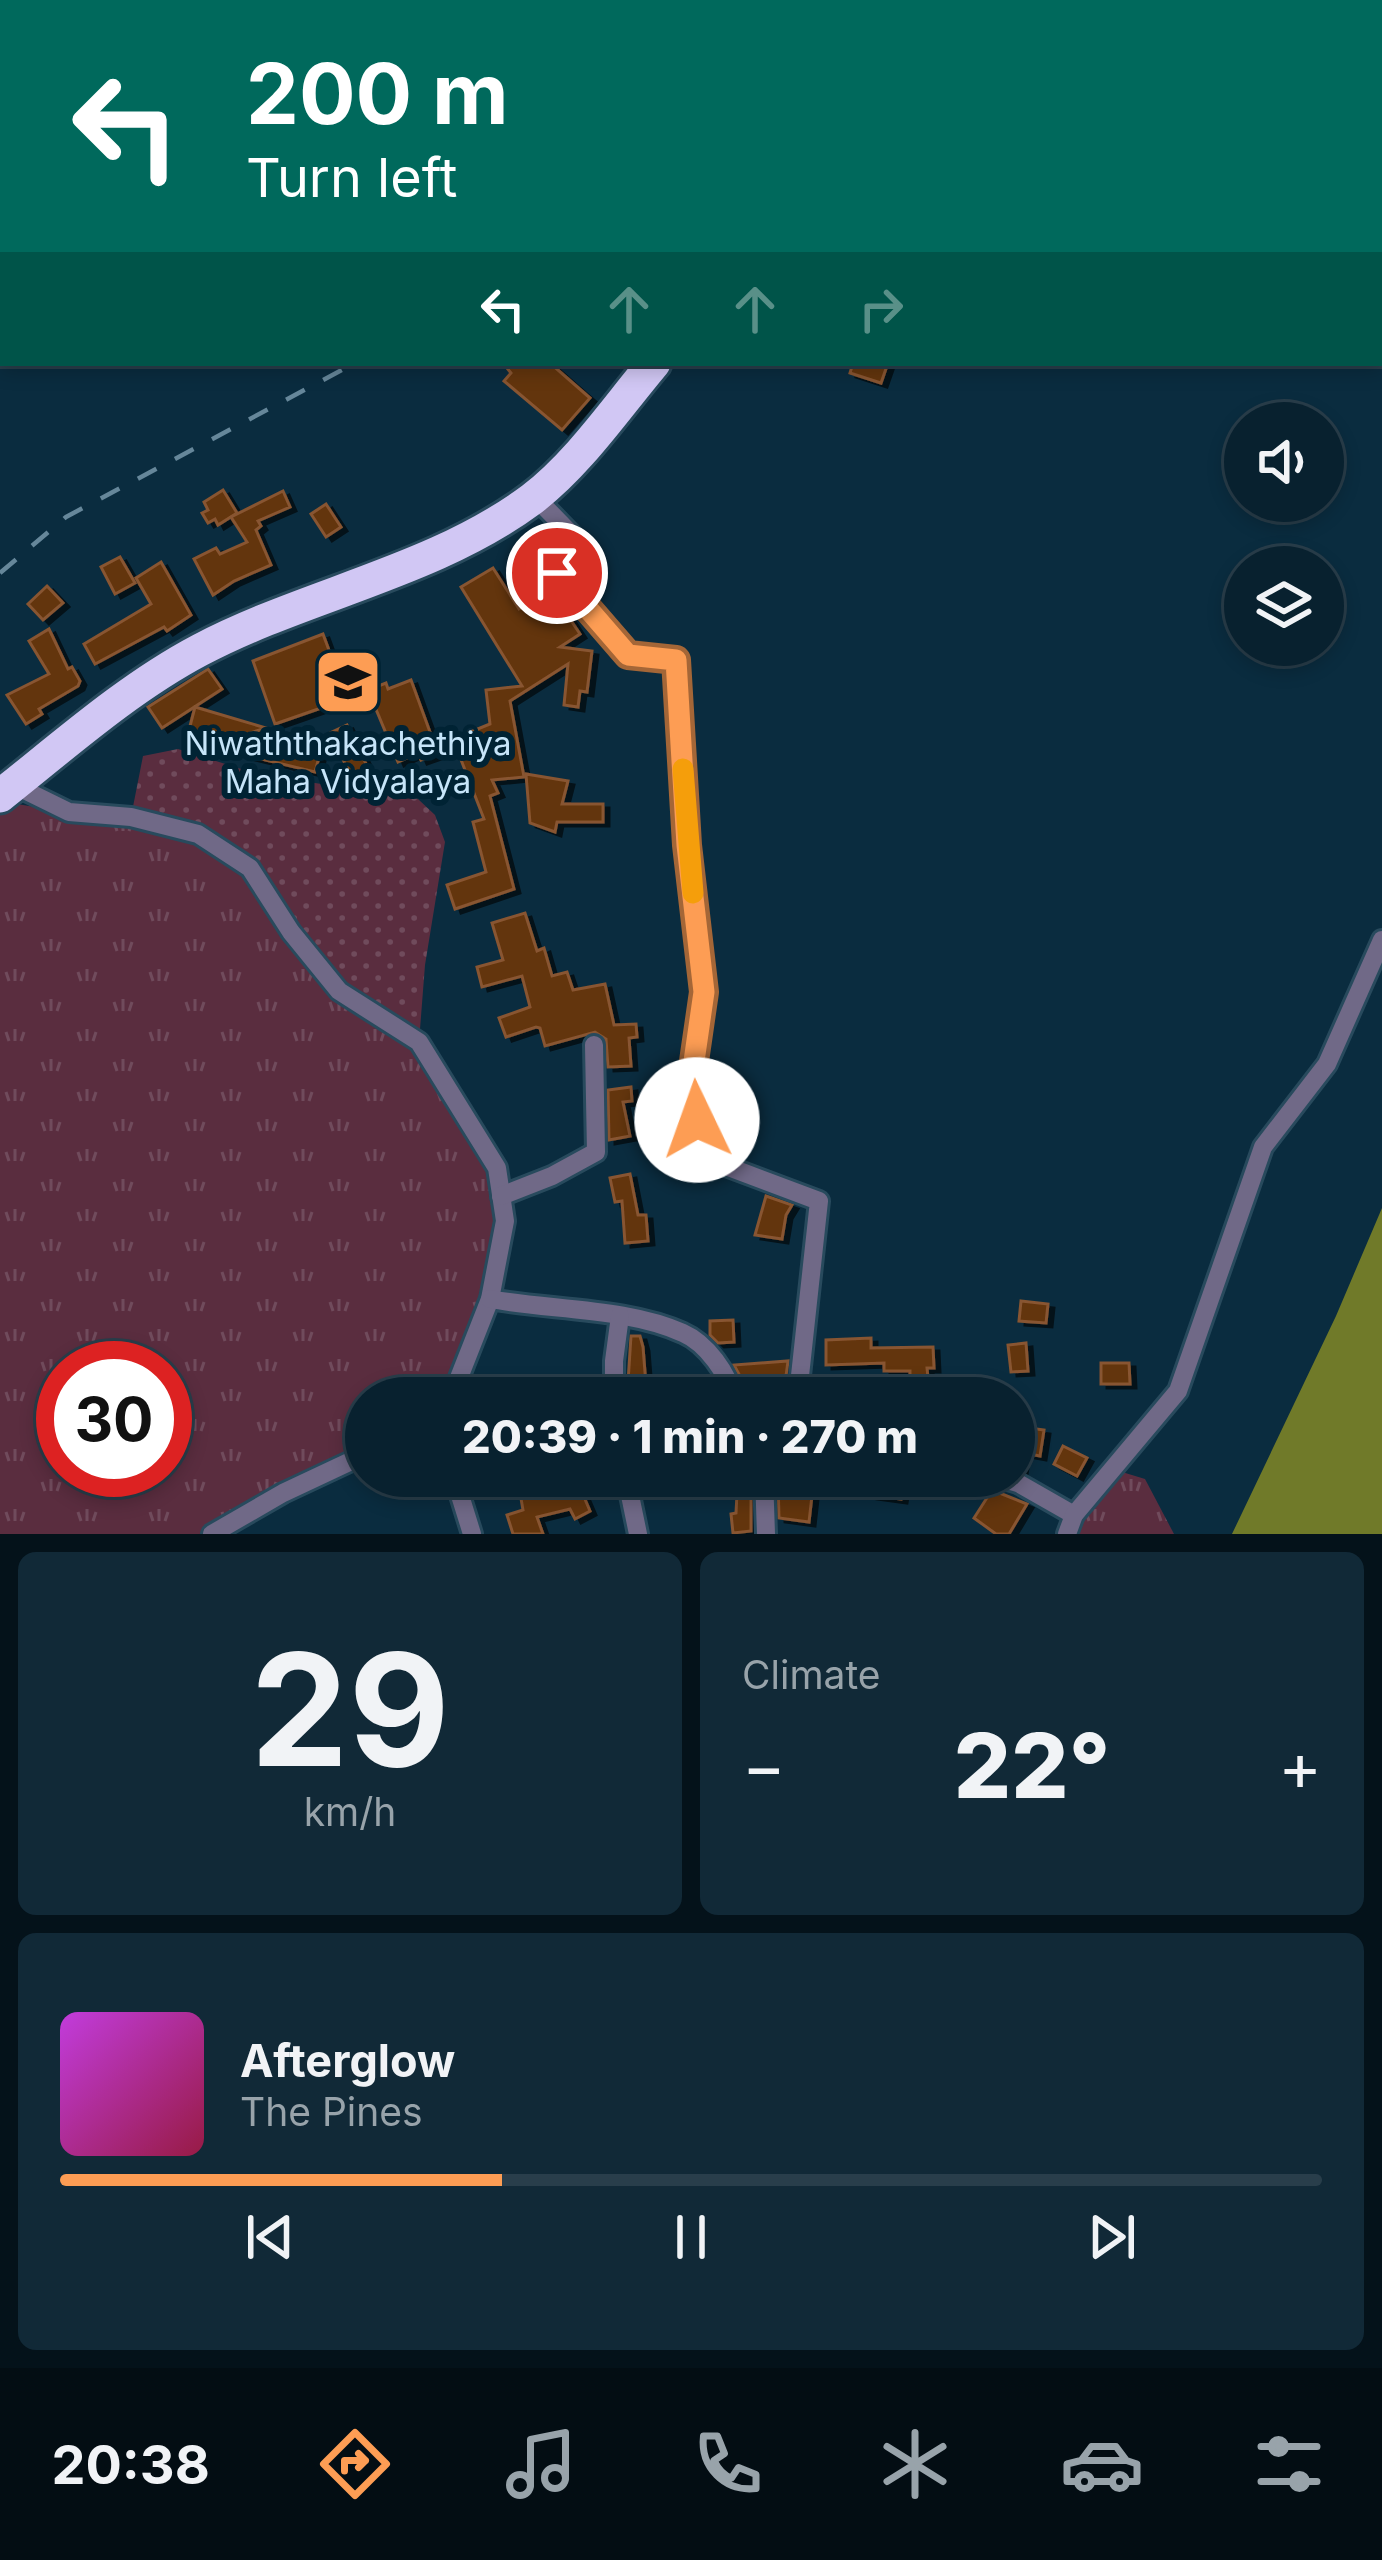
<!DOCTYPE html>
<html lang="en">
<head>
<meta charset="utf-8">
<style>
	:root { --surface:#08212f; --page:#112937; --text:#f1f3f6; --muted:#98a3aa; --line:#293e4b; --accent:#fd9d54 }
	body { margin:0; font-family:Inter,sans-serif; background:var(--page); color:var(--text); height:100vh; display:flex; flex-direction:column; font-size:45px; white-space:nowrap }
	* { box-sizing:border-box; margin:0 }
	p { font-size:39px; color:var(--muted) }
	.icon { flex:none; width:66px; height:66px; fill:none; stroke:currentColor; stroke-width:2; stroke-linecap:round; stroke-linejoin:round }
	.map { position:relative; height:1534px; overflow:hidden }
	.sheet { display:flex; flex-direction:column; gap:18px; padding:18px; background:#04121a; flex:1 }
	.sheet>* { flex:none }
	.top-card { position:absolute; left:0px; top:0px; width:1383px; height:366px; box-shadow:0 6px 18px #0003,0 0 0 3px var(--line); background:#00695c; color:#fff; overflow:hidden }
	.tools { position:absolute; left:1224px; top:402px; display:grid; gap:24px }
	.tools a { display:grid; place-items:center; width:120px; height:120px; border-radius:50%; background:var(--surface); box-shadow:0 6px 18px #0003,0 0 0 3px var(--line); font-size:60px }
	.speed { position:absolute; left:36px; top:1341px; display:flex; gap:24px; font-size:60px; font-weight:700; text-align:center }
	.speed>* { display:grid; place-content:center; width:156px; height:156px; border-radius:50%; background:var(--surface); box-shadow:0 6px 18px #0003,0 0 0 3px var(--line); line-height:1 }
	.speed .limit { border:18px solid #d22; background:#fff; color:#111 }
	.pin { position:absolute; display:grid; place-items:center; width:102px; height:102px; color:#fff; margin:-51px; border:6px solid #fff; border-radius:50%; box-shadow:0 3px 12px #0007 }
	.me { position:absolute; width:132px; margin:-66px; rotate:357deg; stroke-linejoin:round; filter:drop-shadow(0 0 9px #0008) }
	.turn { display:flex; align-items:center; gap:42px; height:252px; padding:0 48px; font-size:54px }
	.turn .icon { width:156px; height:156px; stroke-width:2.5 }
	.turn b { display:block; font-size:84px; line-height:102px }
	.lanes { display:flex; align-items:center; height:114px; padding:0 48px; background:#0003; justify-content:center; gap:60px; direction:ltr }
	.lanes .off { opacity:.35 }
	.big { font-size:90px; font-weight:800; line-height:1.1 }
	.sheet .card { flex:1; display:flex; flex-direction:column; justify-content:center; gap:18px; min-width:0; padding:0 42px; border-radius:18px; background:var(--page) }
	.sheet .dial { align-items:center; gap:0 }
	.dial b { font-size:156px; line-height:1 }
	.song { display:flex; align-items:center; gap:36px }
	.cover { width:144px; height:144px; border-radius:18px; background:linear-gradient(135deg,hsl(290 70% 55%),hsl(340 70% 35%)) }
	.played { height:12px; border-radius:6px; background:linear-gradient(90deg,var(--accent) 35%,var(--line) 35%) }
	.keys { display:flex; justify-content:space-around; direction:ltr }
	.heat { display:flex; justify-content:space-between; align-items:center; font-size:66px; direction:ltr }
	.sheet .tiles { flex:1; display:grid; gap:18px; grid-template-columns:1fr 1fr }
	.card:last-child { grid-column:span 2 }
	.trip { position:absolute; left:345px; top:1377px; width:690px; height:120px; border-radius:60px; background:var(--surface); box-shadow:0 6px 18px #0003,0 0 0 3px var(--line); font-weight:800; line-height:120px; text-align:center }
	.tab-bar { display:flex; height:192px; justify-content:space-around; align-items:center; background:#030d13; color:var(--muted) }
	.tab-bar .icon { width:84px; height:84px }
	.tab-bar .selected { color:var(--accent) }
	.tab-bar b { font-size:54px; color:var(--text) }
	.map>svg:first-child { display:block }
	.grass { fill:url(#grass-tufts); fill-rule:evenodd }
	.park { fill:url(#park-dots) }
	.water { fill:#707a29 }
	.building { fill:#63340c; stroke:#885530; stroke-width:3; filter:url(#shadow) }
	.lines { fill:none; stroke-linecap:round; stroke-linejoin:round }
	.street-casing { stroke:#284a5d; stroke-width:24 }
	.highway-casing { stroke:#284a5d; stroke-width:39 }
	.street { stroke:#706987; stroke-width:18 }
	.highway { stroke:#d1c7f4; stroke-width:33 }
	.rail { stroke:#66879a; stroke-width:4.5; stroke-dasharray:21 21; stroke-linecap:butt }
	.route-casing { stroke:#a46637; stroke-width:30 }
	.route { stroke:#fd9d54; stroke-width:21 }
	.slow { stroke:#f59e0b; stroke-width:21 }
	.labels { text-anchor:middle; stroke-width:12; stroke-linejoin:round; paint-order:stroke }
	.poi-label { font-size:33px; fill:#c6e5f9; stroke:#002334 }
</style>
</head>
<body>
<div class="map">
<svg width="1382" height="1534" viewBox="0 0 1382 1534">
	<defs>
		<pattern id="grass-tufts" width="24" height="20" patternUnits="userSpaceOnUse" patternTransform="scale(3)"><rect width="24" height="20" fill="#5a2d3f"/><path d="M3 7l-1-3M5 7V3M7 7l1-3M15 17l-1-3M17 17v-4M19 17l1-3" fill="none" stroke="#704b5c"/></pattern>
		<pattern id="park-dots" width="8" height="8" patternUnits="userSpaceOnUse" patternTransform="scale(3)"><rect width="8" height="8" fill="#5a2d3f"/><path d="M2 2h.1M6 6h.1" fill="none" stroke="#704b5c" stroke-width="1.8" stroke-linecap="round"/></pattern>
		<filter id="shadow"><feDropShadow dx="6" dy="4" stdDeviation="0" flood-color="#0009"/></filter>
	</defs>
	<rect width="100%" height="100%" fill="#0a2c3f"/>
	<!-- grass -->
	<g class="grass">
		<path d="M11,803L198,834L250,868L419,1042L497,1168L505,1221L451,1398H366V1454L212,1534H0V813ZM63,1368H165V1470H63Z"/>
		<path d="M1122,1472L1145,1479L1174,1534H1075L1079,1522Z"/>
	</g>
	<!-- park -->
	<path class="park" d="M178,749L257,774L418,799L435,815L445,842L425,965L419,1042L339,991L250,868L198,834L131,817L143,756Z"/>
	<!-- water -->
	<path class="water" d="M1382,1208V1534H1232L1336,1316Z"/>
	<!-- building -->
	<g class="building">
		<path d="M503,363H550L590,398L562,430L504,381L511,373Z"/>
		<path d="M853,363H888L881,383L850,373Z"/>
		<path d="M223,490L237,513L218,525L215,519L208,523L202,513L208,510L204,502Z"/>
		<path d="M283,491L290,507L258,521L261,526L256,530L271,565L234,581L213,595L194,559L216,548L220,554L247,542L231,517Z"/>
		<path d="M326,504L341,527L326,537L311,514Z"/>
		<path d="M120,557L135,583L115,594L101,567Z"/>
		<path d="M161,562L191,615L167,631L164,627L95,664L84,644L151,604L136,578Z"/>
		<path d="M493,568L519,609L550,589L580,634L560,647L592,651L587,692L580,691L578,707L564,705L568,664L510,701L524,777L492,780L498,793L490,796L514,889L455,909L447,885L486,872L473,822L484,819L453,739L490,724L486,690L522,686L461,587Z"/>
		<path d="M47,586L63,603L43,620L28,604Z"/>
		<path d="M49,629L68,669L72,667L80,681L78,686L39,709L42,714L26,724L7,695L49,674L29,641Z"/>
		<path d="M323,634L347,699L275,724L253,661Z"/>
		<path d="M208,669L222,689L162,728L148,707Z"/>
		<path d="M411,680L438,754L421,760L418,753L398,762L368,690L386,683L388,689Z"/>
		<path d="M195,707L266,728L250,733L321,750L315,772L249,756L251,748L189,730Z"/>
		<path d="M347,725L371,774L354,782L330,733Z"/>
		<path d="M526,774L568,781L562,804H603V822H557L555,832L530,823Z"/>
		<path d="M525,913L537,951L544,948L552,976L567,972L573,990L605,984L614,1025L636,1024L637,1037L629,1038L631,1066L608,1067L606,1039L595,1032L545,1046L540,1028L536,1027L506,1037L499,1018L530,1007L522,976L482,987L477,967L503,960L492,923Z"/>
		<path d="M631,1087L632,1101L623,1102L630,1136L609,1140L608,1090Z"/>
		<path d="M630,1174L638,1215H646L648,1241L625,1243L622,1201L615,1202L610,1178Z"/>
		<path d="M766,1196L792,1205L786,1215L782,1239L755,1235Z"/>
		<path d="M1021,1301L1048,1304L1046,1323L1019,1321Z"/>
		<path d="M733,1320L734,1342L718,1343L710,1335V1321Z"/>
		<path d="M631,1336H640L643,1347L647,1398H627Z"/>
		<path d="M871,1338V1348L933,1347L934,1368H927L928,1378L910,1379V1371H884V1363L826,1365V1340Z"/>
		<path d="M1026,1343L1028,1371L1011,1372L1008,1345Z"/>
		<path d="M788,1361L786,1376L754,1380L741,1378L734,1365Z"/>
		<path d="M1101,1363H1129L1130,1384H1101Z"/>
		<path d="M1014,1426L1044,1430L1040,1456L1024,1453L1021,1470L1014,1468Z"/>
		<path d="M1063,1446L1087,1458L1077,1476L1054,1464Z"/>
		<path d="M575,1476L590,1511L575,1519L570,1509L537,1517L543,1534H513L507,1515L523,1510L519,1487Z"/>
		<path d="M778,1476L814,1478L809,1522L779,1518Z"/>
		<path d="M873,1476H905L901,1499L871,1495Z"/>
		<path d="M992,1490L1027,1504L1009,1534H996L974,1518Z"/>
		<path d="M737,1494L751,1495V1531L733,1533L731,1514L736,1513Z"/>
	</g>
	<g class="lines">
		<defs>
			<g id="street">
				<path d="M420,3V0"/>
				<path d="M0,173H3"/>
				<path d="M535,497L573,536L557,573L564,586L628,655L676,660L687,845L704,992L690,1089L704,1152L726,1166L819,1201L798,1394L793,1398"/>
				<path d="M14,785L69,812L131,817L198,834L250,868L291,932L339,991L419,1042L497,1168L505,1221L490,1299L451,1398"/>
				<path d="M501,1196L552,1176L596,1152L594,1045"/>
				<path d="M490,1299C550,1310 629,1308 683,1333C706,1343 729,1374 733,1398"/>
				<path d="M457,1384L503,1392L613,1386"/>
				<path d="M732,1390L782,1398"/>
				<path d="M614,1395V1361L620,1316"/>
				<path d="M454,1476L472,1534"/>
				<path d="M626,1476L638,1534"/>
				<path d="M764,1476L766,1534"/>
				<path d="M994,1476L1018,1483L1074,1515"/>
				<path d="M212,1534L283,1493L366,1454"/>
				<path d="M1067,1534L1074,1515L1178,1391L1263,1147L1327,1064L1382,940"/>
			</g>
			<g id="highway">
				<path d="M939,3L941,0"/>
				<path d="M0,796C63,746 128,688 200,650C306,594 434,572 532,499C579,463 616,408 654,363"/>
			</g>
		</defs>
		<!-- street casing -->
		<use href="#street" class="street-casing"/>
		<!-- highway casing -->
		<use href="#highway" class="highway-casing"/>
		<!-- street -->
		<use href="#street" class="street"/>
		<!-- highway -->
		<use href="#highway" class="highway"/>
		<!-- rail -->
		<g class="rail">
			<path d="M770,3L772,0"/>
			<path d="M0,573L66,517L355,363"/>
		</g>
	</g>
	<g class="lines">
		<defs>
			<path id="route" d="M557,573L628,655L676,660L687,845L704,992L690,1089L697,1120"/>
		</defs>
		<!-- route casing -->
		<use href="#route" class="route-casing"/>
		<!-- route -->
		<use href="#route" class="route"/>
		<!-- slow -->
		<path class="slow" d="M683,769L693,893"/>
	</g>
	<!-- icons -->
	<defs>
		<symbol id="school-square" viewBox="-11 -11 22 22"><rect x="-9" y="-9" width="18" height="18" rx="4" fill="#fd9d54" stroke="#002334"/><path d="M0-5L7-2L0 1L-7-2ZM-4 1L0 2.5L4 1V4Q0 6-4 4Z" fill="#111"/></symbol>
	</defs>
	<g fill-rule="evenodd">
		<use href="#school-square" x="310" y="644" width="76" height="76"/>
	</g>
	<g class="labels">
		<!-- poi labels -->
		<g class="poi-label">
			<text x="348" y="755">Niwaththakachethiya<tspan x="348" dy="38">Maha Vidyalaya</tspan></text>
		</g>
	</g>
</svg>
<div class="tools">
<a><svg class="icon" aria-label="sound" viewBox="0 0 24 24"><path d="M4 9h4l5-4v14l-5-4H4zM17 9q2 3 0 6"/></svg></a>
<a><svg class="icon" aria-label="layers" viewBox="0 0 24 24"><path d="M12 4l9 5-9 5-9-5zM3 14l9 5 9-5"/></svg></a>
</div>
<div class="speed"><div class="limit">30</div></div>
<div class="pin" style="left:557px;top:573px;background:#d93025"><svg class="icon" aria-label="arrive" viewBox="0 0 24 24"><path d="M6 21V4h12l-3 4 3 4H6"/></svg></div>
<svg class="me" style="left:697px;top:1120px" viewBox="-20 -20 40 40"><circle r="19" fill="#fff"/><path d="M0-13L10 11 0 6-10 11z" fill="#fd9d54"/></svg>
<div class="trip">20:39 · 1 min · 270 m</div>
<div class="top-card">
<div class="turn"><svg class="icon" aria-label="left" viewBox="0 0 24 24"><path d="M17 20v-9H6M10 6l-5 5 5 5"/></svg><div><b>200 m</b>Turn left</div></div>
<div class="lanes"><svg class="icon" aria-label="left" viewBox="0 0 24 24"><path d="M17 20v-9H6M10 6l-5 5 5 5"/></svg><svg class="icon off" aria-label="ahead" viewBox="0 0 24 24"><path d="M12 20V5M6 11l6-6 6 6"/></svg><svg class="icon off" aria-label="ahead" viewBox="0 0 24 24"><path d="M12 20V5M6 11l6-6 6 6"/></svg><svg class="icon off" aria-label="right" viewBox="0 0 24 24"><path d="M7 20v-9h11M14 6l5 5-5 5"/></svg></div>
</div>
</div>
<section class="sheet">
<div class="tiles">
<div class="card dial"><b>29</b><p>km/h</p></div>
<div class="card"><p>Climate</p>
<div class="heat"><a>−</a><b class="big">22°</b><a>+</a></div>
</div>
<div class="card">
<div class="song"><i class="cover"></i><div><b>Afterglow</b><p>The Pines</p></div></div>
<div class="played"></div>
<div class="keys"><svg class="icon" aria-label="previous" viewBox="0 0 24 24"><path d="M18 5L8 12l10 7zM5 5v14"/></svg><svg class="icon" aria-label="pause" viewBox="0 0 24 24"><path d="M8 5v14M16 5v14"/></svg><svg class="icon" aria-label="next" viewBox="0 0 24 24"><path d="M6 5l10 7-10 7zM19 5v14"/></svg></div>
</div>
</div>
</section>
<nav class="tab-bar">
<b>20:38</b>
<svg class="icon selected" aria-label="directions" viewBox="0 0 24 24"><path d="M12 3l9 9-9 9-9-9zM9 14v-3h6M13 9l2 2-2 2"/></svg>
<svg class="icon" aria-label="music" viewBox="0 0 24 24"><path d="M9 18V5l10-2v13"/><circle cx="6" cy="18" r="3"/><circle cx="16" cy="16" r="3"/></svg>
<svg class="icon" aria-label="phone" viewBox="0 0 24 24"><path d="M5 4h4l2 5-3 2q2 4 5 5l2-3 5 2v4C11 20 4 13 5 4z"/></svg>
<svg class="icon" aria-label="climate" viewBox="0 0 24 24"><path d="M12 3v18M4 7l16 10M4 17L20 7"/></svg>
<svg class="icon" aria-label="car" viewBox="0 0 24 24"><path d="M5 17H2v-5l4-1 3-4h7l3 4 3 1v5h-3M9 17h6M6 11h13"/><circle cx="7" cy="17" r="2"/><circle cx="17" cy="17" r="2"/></svg>
<svg class="icon" aria-label="filters" viewBox="0 0 24 24"><path d="M4 7h16M4 17h16"/><circle cx="9" cy="7" r="2"/><circle cx="15" cy="17" r="2"/></svg>
</nav>
</body>
</html>
